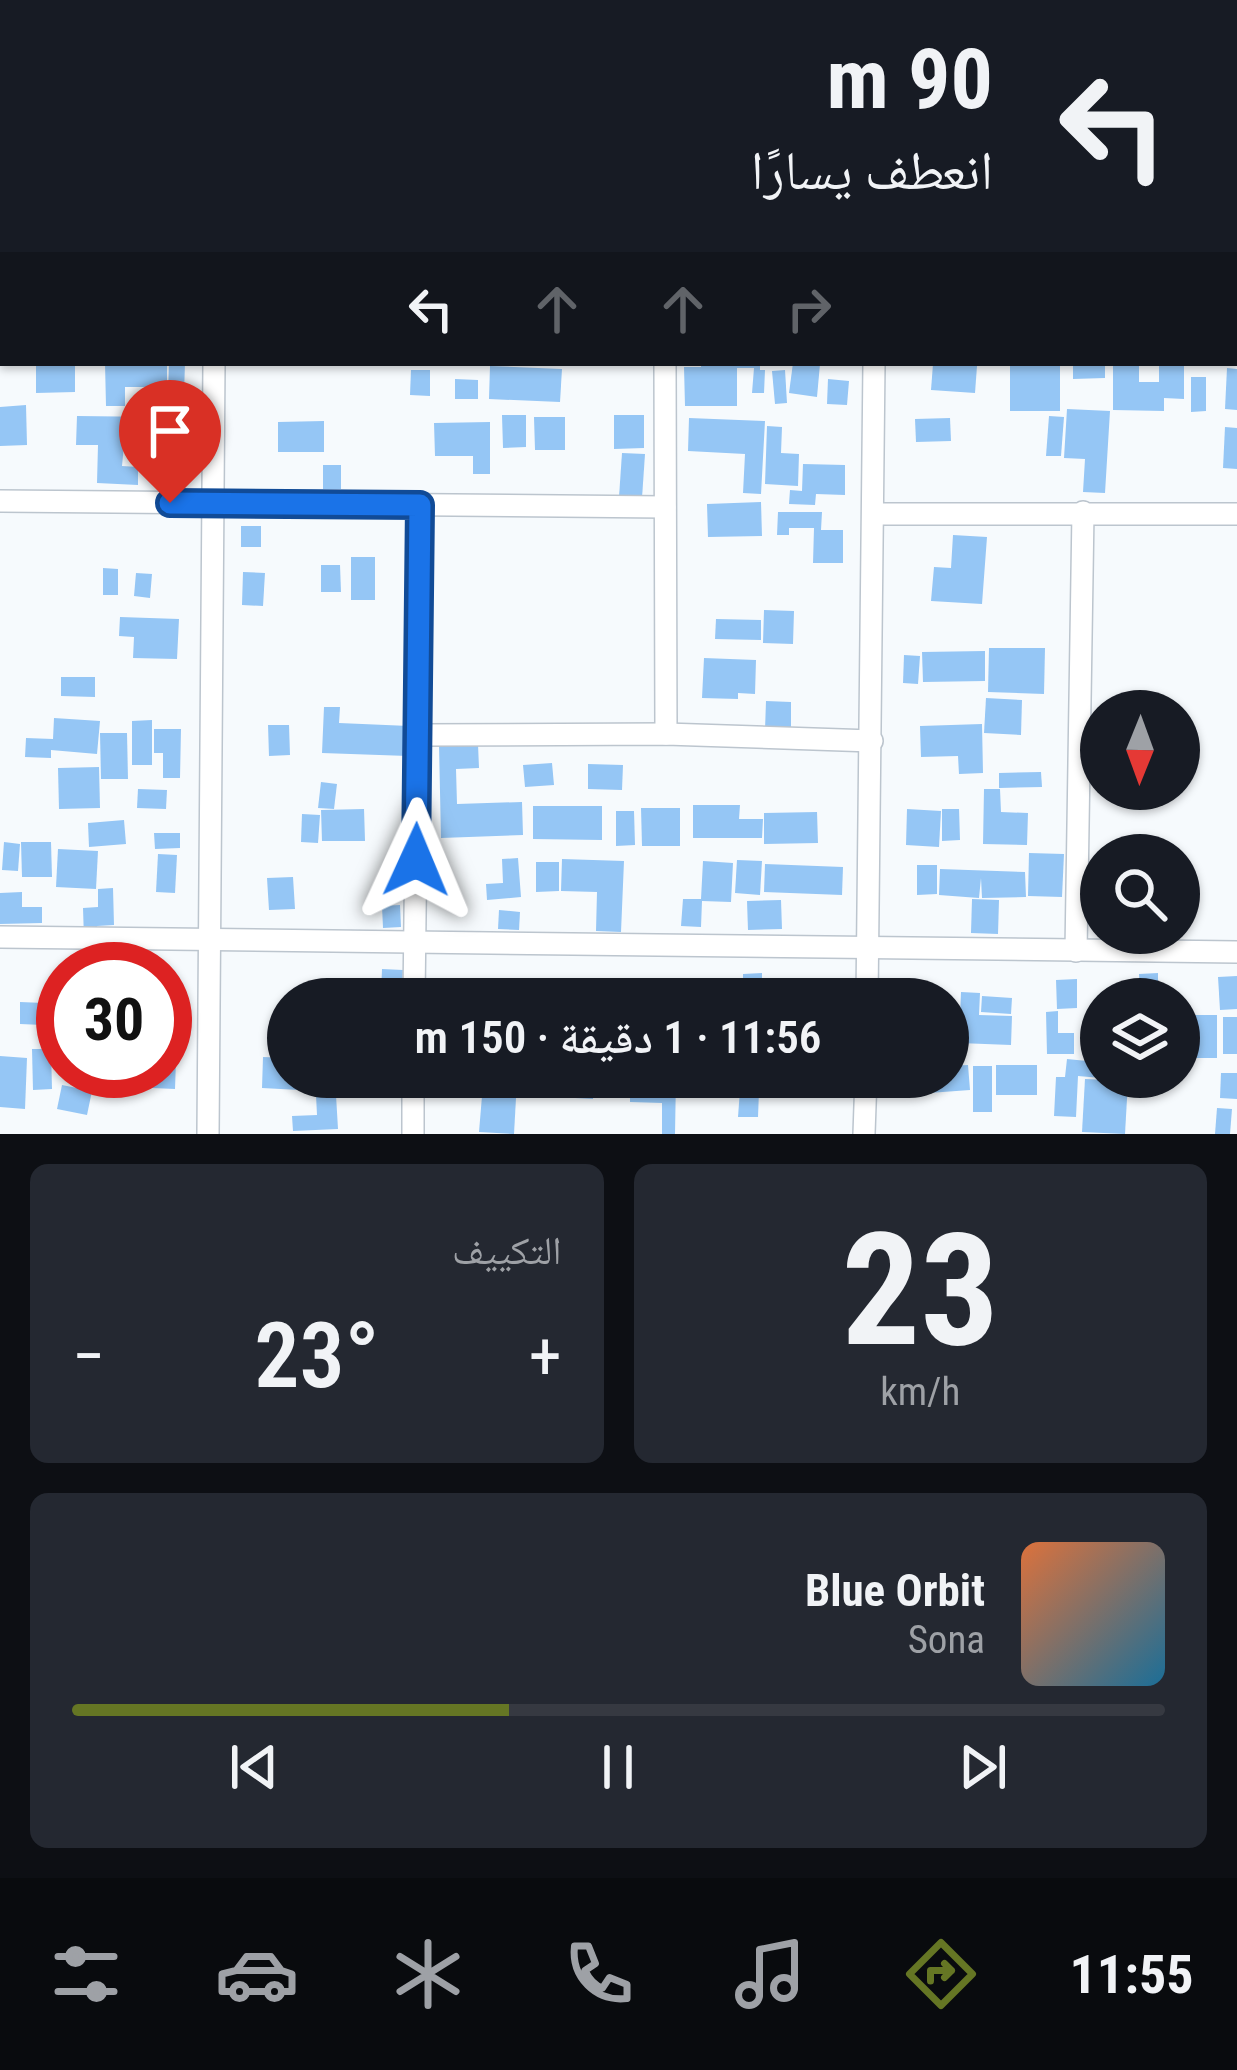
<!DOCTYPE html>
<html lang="ar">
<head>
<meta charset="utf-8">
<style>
	:root { --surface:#171b24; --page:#242831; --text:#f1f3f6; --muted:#9ea1a6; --line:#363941; --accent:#657624 }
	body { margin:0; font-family:"Roboto Condensed","Noto Naskh Arabic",sans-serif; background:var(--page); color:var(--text); direction:rtl; height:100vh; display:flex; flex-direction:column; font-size:45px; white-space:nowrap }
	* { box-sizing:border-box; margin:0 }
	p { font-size:39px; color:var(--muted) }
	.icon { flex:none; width:66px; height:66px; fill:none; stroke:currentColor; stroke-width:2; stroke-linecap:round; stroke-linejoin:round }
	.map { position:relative; height:1134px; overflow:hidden; direction:ltr }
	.drawer { display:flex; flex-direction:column; gap:30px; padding:30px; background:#0d0f14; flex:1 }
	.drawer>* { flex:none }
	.guide { position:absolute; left:0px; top:0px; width:1239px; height:366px; box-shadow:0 3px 9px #0004; direction:rtl; background:#171b24; color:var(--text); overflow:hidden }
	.needle { width:78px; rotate:181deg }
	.fabs { position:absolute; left:1080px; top:690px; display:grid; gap:24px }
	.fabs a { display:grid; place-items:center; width:120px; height:120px; border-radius:50%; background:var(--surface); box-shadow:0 3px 9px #0004; font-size:60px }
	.speed { position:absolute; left:36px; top:942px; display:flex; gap:24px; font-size:60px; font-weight:700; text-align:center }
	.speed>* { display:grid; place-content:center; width:156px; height:156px; border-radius:50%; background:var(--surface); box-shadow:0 3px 9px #0004; line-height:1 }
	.speed .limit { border:18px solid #d22; background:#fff; color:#111 }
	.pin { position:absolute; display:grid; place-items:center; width:102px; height:102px; color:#fff; margin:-123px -51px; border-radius:50% 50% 50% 0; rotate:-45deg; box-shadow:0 0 12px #0007 }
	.pin .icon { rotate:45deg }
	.me { position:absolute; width:132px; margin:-66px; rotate:1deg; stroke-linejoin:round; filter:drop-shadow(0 0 9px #0008) }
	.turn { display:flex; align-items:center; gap:42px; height:252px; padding:0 48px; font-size:54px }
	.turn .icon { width:156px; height:156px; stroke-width:2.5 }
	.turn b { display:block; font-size:84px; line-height:102px }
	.lanes { display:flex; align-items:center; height:114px; padding:0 48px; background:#0003; justify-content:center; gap:60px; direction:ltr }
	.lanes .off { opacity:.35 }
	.big { font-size:90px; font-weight:600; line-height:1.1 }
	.drawer .widget { flex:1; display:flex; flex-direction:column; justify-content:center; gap:18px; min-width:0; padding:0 42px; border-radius:18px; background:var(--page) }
	.drawer .dial { align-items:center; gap:0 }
	.dial b { font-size:156px; line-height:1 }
	.song { display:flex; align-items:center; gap:36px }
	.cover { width:144px; height:144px; border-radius:18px; background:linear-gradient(135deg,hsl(20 70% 55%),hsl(200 70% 35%)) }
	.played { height:12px; border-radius:6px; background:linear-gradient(90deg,var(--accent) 40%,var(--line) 40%) }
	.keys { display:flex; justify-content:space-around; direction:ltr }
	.heat { display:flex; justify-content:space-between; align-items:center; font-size:66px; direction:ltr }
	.drawer .tiles { flex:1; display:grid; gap:30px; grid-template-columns:1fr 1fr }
	.widget:last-child { grid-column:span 2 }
	.trip { position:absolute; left:267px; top:978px; width:702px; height:120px; border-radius:60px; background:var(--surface); box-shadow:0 3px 9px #0004; font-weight:600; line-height:120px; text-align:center; direction:rtl }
	.menu { display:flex; height:192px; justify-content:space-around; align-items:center; background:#090b0e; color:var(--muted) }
	.menu .icon { width:84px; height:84px }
	.menu .active { color:var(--accent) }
	.menu b { font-size:54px; color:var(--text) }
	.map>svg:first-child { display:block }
	.building { fill:#95c6f5 }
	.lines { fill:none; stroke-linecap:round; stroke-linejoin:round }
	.street-casing { stroke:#bcc5ce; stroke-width:24 }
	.street { stroke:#fff; stroke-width:21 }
	.route-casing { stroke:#114b97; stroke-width:30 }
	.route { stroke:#1a73e8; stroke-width:21 }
</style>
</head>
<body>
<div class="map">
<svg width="1237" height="1134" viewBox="0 0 1237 1134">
	<rect width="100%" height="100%" fill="#f6fafd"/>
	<!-- building -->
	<g class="building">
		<path d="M36,363H75V392L36,393Z"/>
		<path d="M105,363H167V387H125V406H106Z"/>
		<path d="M169,363H185L184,394H168Z"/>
		<path d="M701,363H760V370H765L764,393H752L754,368H737V406H685L684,367H701Z"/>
		<path d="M793,363L820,364L817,397L789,393Z"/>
		<rect x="1010" y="363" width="50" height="48"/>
		<path d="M1073,363H1105V378L1073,379Z"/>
		<path d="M1113,363H1139V382H1159V363H1184V399L1164,398V411L1113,410Z"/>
		<path d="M933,364L977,366L975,393L931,390Z"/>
		<path d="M490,366L562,369L560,402L489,399Z"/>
		<path d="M1227,368L1237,369V410L1225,409Z"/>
		<path d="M411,370H430V396L410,395Z"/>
		<path d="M785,370L787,403L775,404L772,371Z"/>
		<path d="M1191,377H1206V411L1191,412Z"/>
		<path d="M455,379L478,380V399H455Z"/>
		<path d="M828,379L849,381L847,405L827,404Z"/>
		<path d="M26,405L27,445L0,446V407Z"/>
		<path d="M1067,409L1110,411L1105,493L1083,492L1085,459L1064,458Z"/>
		<path d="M502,415H526V447L503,448Z"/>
		<path d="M614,415H644V448L614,449Z"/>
		<path d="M77,416L160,417V446L124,445L122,466L138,467V485L97,483L98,445H76Z"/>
		<path d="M1049,416L1064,417L1061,456H1046Z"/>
		<path d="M534,417H565V450H535Z"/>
		<path d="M689,418L765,421L761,494L743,493L745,454L688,451Z"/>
		<path d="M950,418L951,441L916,442L915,419Z"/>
		<path d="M324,421V452H278V422Z"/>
		<path d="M490,422V474H473V456H435L434,423Z"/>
		<path d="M767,426L782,427L781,453L799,454L798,486L765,484Z"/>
		<path d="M1225,427L1237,428V469L1223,468Z"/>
		<path d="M622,453L645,454L642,498L619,497Z"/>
		<path d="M803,464L845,465V495L816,494L815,505L789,504L790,490L802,491Z"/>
		<rect x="323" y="465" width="18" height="24"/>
		<path d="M761,502L762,536L708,537L707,504Z"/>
		<path d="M778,512H822L821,530H843V563H813L814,528H789V535H777Z"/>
		<rect x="241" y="526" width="20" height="21"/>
		<path d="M953,535L987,537L982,604L931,601L934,567L951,568Z"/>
		<rect x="351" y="557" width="24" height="43"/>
		<path d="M321,565H340L341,592H321Z"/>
		<path d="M103,568L118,569V595H103Z"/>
		<path d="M243,572L265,573L263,606L242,605Z"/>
		<path d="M136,573L152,574L150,598L134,596Z"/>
		<path d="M764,610L794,611L793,644L763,643Z"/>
		<path d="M120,617L179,619L177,659L133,658L134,637L119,636Z"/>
		<path d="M716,619L761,620V640L715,639Z"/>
		<path d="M989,648H1045L1044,694L988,692Z"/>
		<path d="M985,651V681L923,682L922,652Z"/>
		<path d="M904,655L920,656L918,684L903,683Z"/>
		<path d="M704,658L756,660L755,694L738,693V699L702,698Z"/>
		<path d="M61,677H95V697L61,696Z"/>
		<path d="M986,698L1022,700L1021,735L984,733Z"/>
		<path d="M766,701L791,702V730H765Z"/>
		<path d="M324,707H340L339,723L409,726L408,756L322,753Z"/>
		<path d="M54,718L100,721L97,754L51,750V758L25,757L26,738L53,739Z"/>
		<path d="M152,720V765H132V721Z"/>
		<path d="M982,724L983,773L959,774L958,756L921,757L920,726Z"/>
		<path d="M268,725H289L290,755L269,756Z"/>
		<path d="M154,729H181L180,778H163V753H154Z"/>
		<path d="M100,733H127L128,779H101Z"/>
		<path d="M478,744L479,768L456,769L457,804L522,802L523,835L441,838L439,745Z"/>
		<path d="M552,763L554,785L525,787L523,765Z"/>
		<path d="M588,764L623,765L622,790L588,789Z"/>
		<path d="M99,767L100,808L59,809L58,768Z"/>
		<path d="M1041,772L1042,787L999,788V773Z"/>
		<path d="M321,782L337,784L334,809L318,808Z"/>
		<path d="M138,789L167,790L166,809L137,808Z"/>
		<path d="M984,789H1000L1001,812L1028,813L1027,845L983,844Z"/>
		<path d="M693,805H740L739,819H763L762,838H693Z"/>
		<path d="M533,806H602V840L533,839Z"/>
		<path d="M641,808H680V846H642Z"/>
		<path d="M364,809L365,841H322L321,810Z"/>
		<path d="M907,809L941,811L939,847L906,845Z"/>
		<path d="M942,809H959L960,840L942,841Z"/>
		<path d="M616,811H634L635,845L616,846Z"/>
		<path d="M817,812L818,843L764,844V813Z"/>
		<path d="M302,814L320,815L318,843L301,842Z"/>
		<path d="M124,820L126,844L89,847L88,823Z"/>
		<path d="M154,833H180V848L155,849Z"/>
		<path d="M4,842L20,844L18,871L2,870Z"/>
		<path d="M21,842H51L52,877H22Z"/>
		<path d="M58,849L98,851L96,889L56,887Z"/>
		<path d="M1029,853L1064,854L1062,897L1028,896Z"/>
		<path d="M158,854L177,855L175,893L156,892Z"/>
		<path d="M518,858L521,897L487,900L486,884L503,883L502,859Z"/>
		<path d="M562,859L624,861L621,932L596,931L597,892L561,891Z"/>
		<path d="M737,860L762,861L760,895L735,893Z"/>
		<path d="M703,861L733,863L731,902L702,901L701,927L681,926L683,899H701Z"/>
		<path d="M536,862H559V891L536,892Z"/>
		<path d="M765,864L843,867L842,895L764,892Z"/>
		<path d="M917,865H937V894L917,895Z"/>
		<path d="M940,869L1025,872L1026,897L982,898L981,878L979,898L939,895Z"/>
		<path d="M293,877L295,909L269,910L267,878Z"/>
		<path d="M113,888L114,925L97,926L98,939H84L83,908L98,907V889Z"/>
		<path d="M22,892V907H42V923L0,924V893Z"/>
		<path d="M972,899L999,900L998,934L971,933Z"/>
		<path d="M781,900L782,929L748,930L747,901Z"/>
		<path d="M400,905L401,927L383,928L382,906Z"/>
		<path d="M499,910L520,912L519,930L498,929Z"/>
		<path d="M382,969L403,970L401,999H326V992L381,995Z"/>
		<path d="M762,973V995H743V974Z"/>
		<path d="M1158,973V993H1140L1139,974Z"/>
		<path d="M1237,976V1009L1220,1010L1218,977Z"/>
		<path d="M1077,979V1008L1057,1009L1056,980Z"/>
		<path d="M961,992L980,993L979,1015L1012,1016L1011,1045L959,1043Z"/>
		<path d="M982,996L1012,998L1011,1014L981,1012Z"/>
		<path d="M20,1002L44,1003L43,1025L20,1024Z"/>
		<path d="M165,1004H177L178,1044H165Z"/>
		<path d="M46,1008H63V1036L45,1035Z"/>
		<path d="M1058,1011V1033H1074V1054H1047L1046,1012Z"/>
		<path d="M1179,1015H1217V1058H1182Z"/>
		<rect x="1223" y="1017" width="14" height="37"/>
		<path d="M32,1049H51L52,1089L33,1090Z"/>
		<path d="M0,1056L27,1058L25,1109L0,1107Z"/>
		<path d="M1087,1056L1101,1057V1078L1078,1076L1076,1117L1054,1116L1056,1077H1065L1067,1059L1087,1061Z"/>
		<path d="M263,1057L288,1058V1077H319L318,1091L262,1088Z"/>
		<path d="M165,1060H176L175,1089L129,1087L130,1071H165Z"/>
		<path d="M968,1065L970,1090L929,1093L928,1077H948V1066Z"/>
		<rect x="996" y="1065" width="41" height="30"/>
		<rect x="973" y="1066" width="19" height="46"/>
		<path d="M1221,1073H1237V1099L1220,1098Z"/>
		<path d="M476,1077H509L510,1092L478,1094Z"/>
		<path d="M577,1077H594L593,1099L575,1098Z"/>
		<path d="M599,1077H676L675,1134H662V1103L630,1102V1092L599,1091Z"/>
		<path d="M1085,1079L1128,1081L1125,1134L1082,1132Z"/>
		<path d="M62,1085L92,1091L87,1115L57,1109Z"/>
		<path d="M740,1090L759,1091L758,1117H738Z"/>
		<path d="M316,1095H336L338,1129L293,1131L292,1116L317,1115Z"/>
		<path d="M482,1096L516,1098L514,1134L479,1132Z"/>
		<path d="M1217,1108L1232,1109L1230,1134H1215Z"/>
	</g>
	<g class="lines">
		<defs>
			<g id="street">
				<path d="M1105,0L1106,3"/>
				<path d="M11,3V0"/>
				<path d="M219,3V0"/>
				<path d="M422,3V0"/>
				<path d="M668,3V0"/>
				<path d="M876,3V0"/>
				<path d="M1236,53H1237"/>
				<path d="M0,55H3"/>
				<path d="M0,277H3"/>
				<path d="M1236,290H1237"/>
				<path d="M665,363L666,734"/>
				<path d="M0,501L665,507"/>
				<path d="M873,514H1237"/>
				<path d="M417,735L666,734L872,741"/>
				<path d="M0,937L1237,952"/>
				<path d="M1076,951L1083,512"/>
				<path d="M414,999L420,505"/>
				<path d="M867,999L874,363"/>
				<path d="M208,1134L214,363"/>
				<path d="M413,1134V1077"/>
				<path d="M864,1134L866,1077"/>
			</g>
		</defs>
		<!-- street casing -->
		<use href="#street" class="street-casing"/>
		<!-- street -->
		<use href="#street" class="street"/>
	</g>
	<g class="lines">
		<defs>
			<path id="route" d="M170,503L420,505L416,860"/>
		</defs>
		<!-- route casing -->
		<use href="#route" class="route-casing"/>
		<!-- route -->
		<use href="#route" class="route"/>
	</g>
</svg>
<div class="fabs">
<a><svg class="needle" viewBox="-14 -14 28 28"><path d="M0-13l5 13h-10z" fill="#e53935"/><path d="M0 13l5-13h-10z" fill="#9ea1a6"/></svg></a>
<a><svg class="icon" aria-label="search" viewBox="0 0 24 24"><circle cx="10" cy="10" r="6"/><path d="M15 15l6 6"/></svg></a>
<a><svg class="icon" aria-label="layers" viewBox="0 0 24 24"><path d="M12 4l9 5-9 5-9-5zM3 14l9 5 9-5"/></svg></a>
</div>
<div class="speed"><div class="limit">30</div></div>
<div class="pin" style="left:170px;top:503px;background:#d93025"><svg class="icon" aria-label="arrive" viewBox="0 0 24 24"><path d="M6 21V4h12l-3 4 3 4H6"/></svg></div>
<svg class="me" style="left:416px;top:860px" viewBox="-20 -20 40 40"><path d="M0-17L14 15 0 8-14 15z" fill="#1a73e8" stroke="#fff" stroke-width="4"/></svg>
<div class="trip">11:56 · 1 دقيقة · 150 m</div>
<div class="guide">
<div class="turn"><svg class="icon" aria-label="left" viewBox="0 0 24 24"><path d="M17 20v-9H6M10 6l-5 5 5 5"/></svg><div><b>90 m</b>انعطف يسارًا</div></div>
<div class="lanes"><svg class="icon" aria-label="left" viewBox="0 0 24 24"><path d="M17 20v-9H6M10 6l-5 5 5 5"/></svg><svg class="icon off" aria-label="ahead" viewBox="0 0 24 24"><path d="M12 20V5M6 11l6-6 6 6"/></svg><svg class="icon off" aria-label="ahead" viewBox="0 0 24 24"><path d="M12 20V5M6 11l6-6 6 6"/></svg><svg class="icon off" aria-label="right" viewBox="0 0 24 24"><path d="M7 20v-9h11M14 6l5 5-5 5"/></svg></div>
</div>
</div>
<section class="drawer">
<div class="tiles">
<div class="widget dial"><b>23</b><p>km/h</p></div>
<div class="widget"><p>التكييف</p>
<div class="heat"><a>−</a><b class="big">23°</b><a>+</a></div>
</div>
<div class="widget">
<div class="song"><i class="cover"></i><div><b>Blue Orbit</b><p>Sona</p></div></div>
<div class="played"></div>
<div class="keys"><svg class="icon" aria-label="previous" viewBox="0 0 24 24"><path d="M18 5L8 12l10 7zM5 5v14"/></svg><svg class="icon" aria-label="pause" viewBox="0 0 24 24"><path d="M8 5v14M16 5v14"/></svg><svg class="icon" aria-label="next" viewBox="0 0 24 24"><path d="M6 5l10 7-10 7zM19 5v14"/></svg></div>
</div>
</div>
</section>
<nav class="menu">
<b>11:55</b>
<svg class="icon active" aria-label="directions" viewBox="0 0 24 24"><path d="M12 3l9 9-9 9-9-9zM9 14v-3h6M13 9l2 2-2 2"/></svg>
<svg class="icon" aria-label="music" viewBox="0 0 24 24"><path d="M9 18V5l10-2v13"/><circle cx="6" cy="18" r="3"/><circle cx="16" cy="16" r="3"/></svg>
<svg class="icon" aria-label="phone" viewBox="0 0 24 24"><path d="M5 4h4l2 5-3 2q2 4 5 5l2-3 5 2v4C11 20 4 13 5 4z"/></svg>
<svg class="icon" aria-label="climate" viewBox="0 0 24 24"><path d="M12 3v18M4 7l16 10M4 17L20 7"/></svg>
<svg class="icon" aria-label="car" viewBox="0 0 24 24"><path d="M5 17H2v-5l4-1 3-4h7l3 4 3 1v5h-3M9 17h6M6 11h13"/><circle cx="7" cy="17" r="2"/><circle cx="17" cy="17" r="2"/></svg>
<svg class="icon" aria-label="filters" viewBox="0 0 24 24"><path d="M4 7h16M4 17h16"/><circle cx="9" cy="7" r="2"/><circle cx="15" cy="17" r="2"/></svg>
</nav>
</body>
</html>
